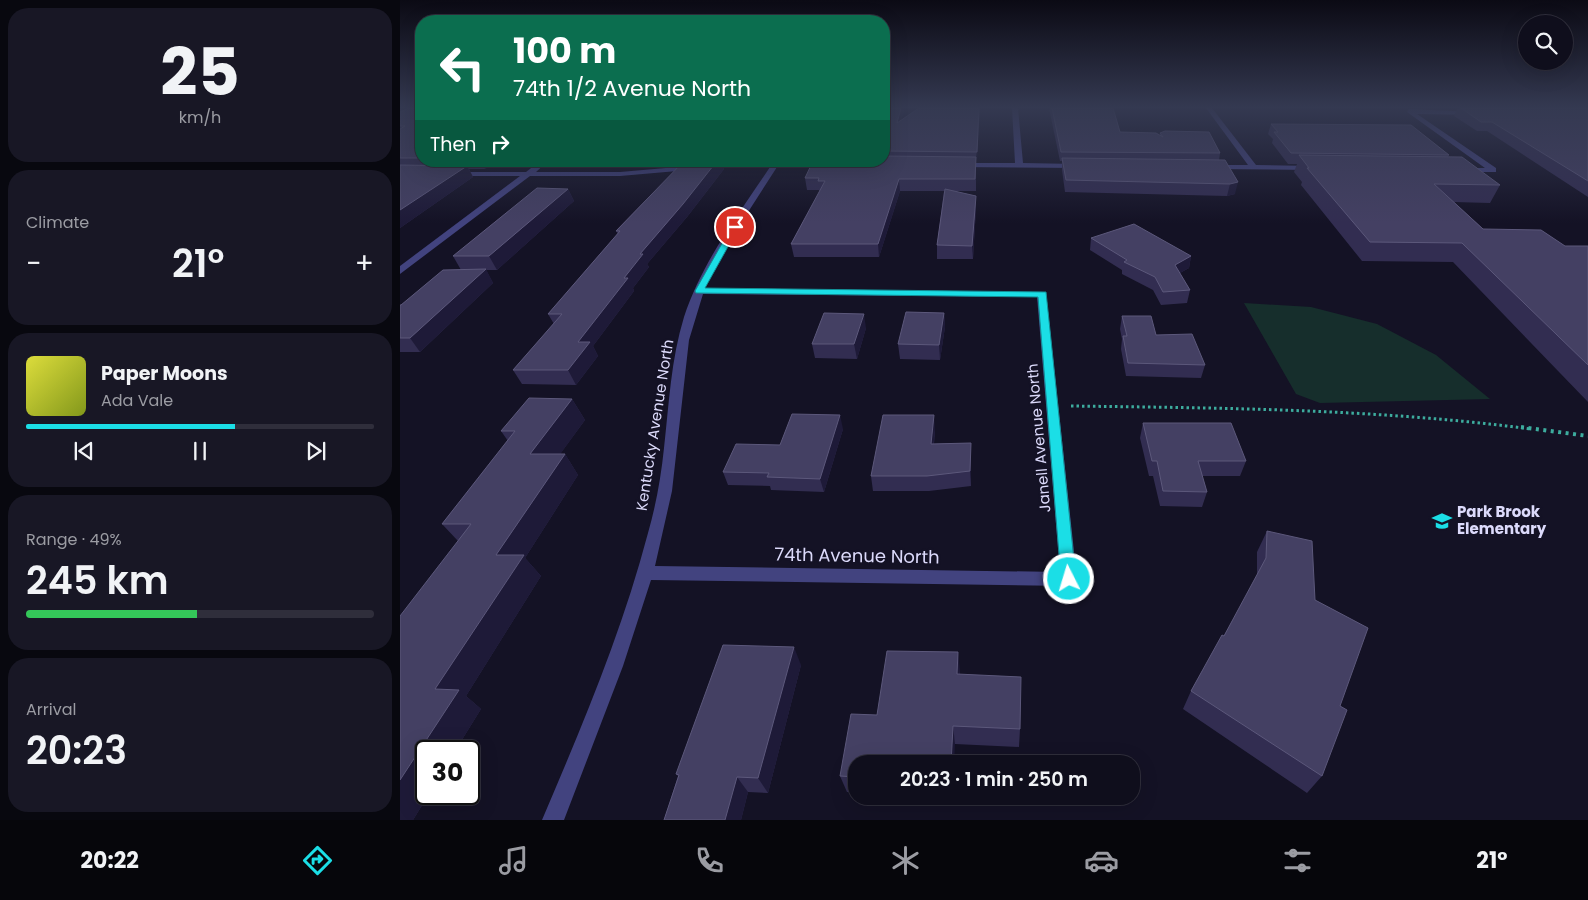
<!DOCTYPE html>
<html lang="en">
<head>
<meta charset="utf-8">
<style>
	:root { --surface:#0f0e1c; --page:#181725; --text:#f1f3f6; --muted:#9b9ca3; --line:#2f2e3b; --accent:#1bdee6 }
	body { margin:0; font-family:Poppins,sans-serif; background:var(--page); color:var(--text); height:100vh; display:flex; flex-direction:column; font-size:19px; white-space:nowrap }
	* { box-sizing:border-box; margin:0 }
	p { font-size:16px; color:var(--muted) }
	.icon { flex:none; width:28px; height:28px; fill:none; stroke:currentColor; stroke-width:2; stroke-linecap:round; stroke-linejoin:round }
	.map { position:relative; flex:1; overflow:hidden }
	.side { display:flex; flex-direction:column; gap:8px; padding:8px; background:#08080f; width:400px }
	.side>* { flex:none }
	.top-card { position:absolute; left:15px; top:15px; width:475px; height:152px; border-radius:20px; box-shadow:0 5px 20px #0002,0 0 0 1px var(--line); background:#0b6e4f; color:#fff; overflow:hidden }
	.fabs { position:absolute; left:1118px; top:15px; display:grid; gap:10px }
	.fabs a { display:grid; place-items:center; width:55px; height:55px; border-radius:50%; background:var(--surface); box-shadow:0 5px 20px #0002,0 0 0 1px var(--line); font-size:25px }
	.speed { position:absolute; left:15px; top:740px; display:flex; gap:10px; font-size:25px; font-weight:700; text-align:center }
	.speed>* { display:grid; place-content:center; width:65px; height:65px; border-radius:50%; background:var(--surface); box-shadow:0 5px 20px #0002,0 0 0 1px var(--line); line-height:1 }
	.speed .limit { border:2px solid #111; border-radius:8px; background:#fff; color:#111 }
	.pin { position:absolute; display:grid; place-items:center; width:42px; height:42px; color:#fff; margin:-21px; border:2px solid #fff; border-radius:50%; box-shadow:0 1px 5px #0007 }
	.me { position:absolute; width:55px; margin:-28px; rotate:355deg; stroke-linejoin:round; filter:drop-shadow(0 0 4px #0008) }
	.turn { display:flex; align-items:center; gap:18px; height:105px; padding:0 15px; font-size:22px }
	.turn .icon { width:65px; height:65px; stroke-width:2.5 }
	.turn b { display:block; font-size:35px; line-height:42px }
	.then { display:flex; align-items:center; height:48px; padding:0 15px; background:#0003; gap:10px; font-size:19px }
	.big { font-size:38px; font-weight:600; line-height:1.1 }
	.side .card { flex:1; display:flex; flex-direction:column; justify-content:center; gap:8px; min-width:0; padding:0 18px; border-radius:20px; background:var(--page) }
	.side .dial { align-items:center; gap:0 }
	.dial b { font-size:65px; line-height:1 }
	.song { display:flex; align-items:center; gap:15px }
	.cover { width:60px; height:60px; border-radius:8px; background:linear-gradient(135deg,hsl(60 70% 55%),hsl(70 70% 35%)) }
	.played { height:5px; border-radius:2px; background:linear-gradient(90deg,var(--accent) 60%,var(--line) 60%) }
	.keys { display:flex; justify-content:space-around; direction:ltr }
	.heat { display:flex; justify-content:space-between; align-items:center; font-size:28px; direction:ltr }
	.charge { height:8px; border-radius:4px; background:linear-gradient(90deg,#34c759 49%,var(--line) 0) }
	.trip { position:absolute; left:448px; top:755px; width:292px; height:50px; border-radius:20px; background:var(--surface); box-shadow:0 5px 20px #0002,0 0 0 1px var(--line); font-weight:600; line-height:50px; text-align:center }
	.tabs { display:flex; height:80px; justify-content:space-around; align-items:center; background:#06060b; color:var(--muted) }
	.tabs .icon { width:35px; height:35px }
	.tabs .selected { color:var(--accent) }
	.tabs b { font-size:22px; color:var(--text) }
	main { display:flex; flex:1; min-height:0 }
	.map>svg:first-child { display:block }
	.green { fill:#162e2c }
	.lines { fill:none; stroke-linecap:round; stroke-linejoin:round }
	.path-far1 { stroke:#3dac9e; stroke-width:3; stroke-dasharray:2.5 3; stroke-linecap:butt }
	.path { stroke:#3dac9e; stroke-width:4; stroke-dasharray:3 4.5; stroke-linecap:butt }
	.minor { fill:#42437f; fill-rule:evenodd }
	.wall { fill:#322d51 }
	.shaded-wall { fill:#1e1a38 }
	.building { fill:#444063; stroke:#5c587b }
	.route { fill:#1bdee6; stroke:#129096 }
	.labels { text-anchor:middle; stroke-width:4.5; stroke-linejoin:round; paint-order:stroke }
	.street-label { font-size:15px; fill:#dcdafb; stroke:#141225 }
	.poi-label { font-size:15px; font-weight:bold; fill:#dcdafb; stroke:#141225; text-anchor:start }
	.near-street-label { font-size:18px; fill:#dcdafb; stroke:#141225 }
</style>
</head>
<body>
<main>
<section class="side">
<div class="card dial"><b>25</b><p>km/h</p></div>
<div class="card"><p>Climate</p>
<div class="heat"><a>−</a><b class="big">21°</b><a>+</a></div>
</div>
<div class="card">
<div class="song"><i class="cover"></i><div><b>Paper Moons</b><p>Ada Vale</p></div></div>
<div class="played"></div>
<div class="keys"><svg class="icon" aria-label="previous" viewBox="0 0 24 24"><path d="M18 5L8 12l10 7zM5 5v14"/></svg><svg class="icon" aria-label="pause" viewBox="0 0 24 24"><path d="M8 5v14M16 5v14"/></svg><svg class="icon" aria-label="next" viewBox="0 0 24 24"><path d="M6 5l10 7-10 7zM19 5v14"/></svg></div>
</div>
<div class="card"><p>Range · 49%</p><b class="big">245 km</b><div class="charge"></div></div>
<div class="card"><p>Arrival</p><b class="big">20:23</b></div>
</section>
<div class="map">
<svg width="1188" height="820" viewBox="0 0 1188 820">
	<rect width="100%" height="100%" fill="#141225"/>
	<!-- green -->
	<path class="green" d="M844,303L911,307L977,324L1036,355L1090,399L920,403L896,394Z"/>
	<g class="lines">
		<!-- path-far1 -->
		<path class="path-far1" d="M671,406C824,408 979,409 1131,429"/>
		<!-- path -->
		<path class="path" d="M1121,427L1188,436"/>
		<!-- minor -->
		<g class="minor">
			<path d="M612,108H618L623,163L677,164L681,166L680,168L557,167V163H615Z"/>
			<path d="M806,108H812L856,165L912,166L916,168L912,170L812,169V165H848Z"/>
			<path d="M1009,109L1075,112L1073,115L1017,114L1096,168V172H1059L1058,170L1062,168H1085L1007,112Z"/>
			<path d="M140,161H148L136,172H220L323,163L433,162L434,164L430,166L377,167L332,237L305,288L646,292L677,579L675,584L669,586L251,580L223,666L164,820H142C182,726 222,632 248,533C256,505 261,477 264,448C269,404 271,359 284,317C302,262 338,215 370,167H323L220,176H130L0,274V266L120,176H55L51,174L52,172H126ZM303,294L637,297L660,572L255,566L272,491L289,340Z"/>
		</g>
	</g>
	<!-- wall -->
	<g class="wall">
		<path d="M0,108H21V161H97L85,169H69L73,177L0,228Z"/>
		<path d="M484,108L501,120L519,108H580L576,161V191H555L576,196V208L573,259H537V245L544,191H500L479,257H394L391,244L420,192L419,190H407L405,178L484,161Z"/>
		<path d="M649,108H713L720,132L760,136V133L820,153L819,160L835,194L827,196L665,192L662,170V161H660Z"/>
		<path d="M1043,108H1188V197L1087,131H1077L1054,116L1058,108Z"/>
		<path d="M871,124L1049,155L1048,157L1100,185L1090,203L1054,202L1083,229L1165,246H1188V402L1053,262L962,261L901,185L902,182L894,172L897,164H888L872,143L873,139L868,134Z"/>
		<path d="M284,161L329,162H322L324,169L287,217L247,264L249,267L233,288L234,291L193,346L198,356L176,385L122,384L113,370L154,324L148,314L218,234L216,231Z"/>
		<path d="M168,189L174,201L97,270H86L93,283L20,352H0V305H1L61,270L53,256Z"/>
		<path d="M691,238L791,256L789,268L780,273L790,290L787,303L761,305L753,290L722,274V270L690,250Z"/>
		<path d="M544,313L545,327L540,360L500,359L498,344Z"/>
		<path d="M722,316L756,335L805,365L801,378L726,376L721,349L722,339L720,329Z"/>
		<path d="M466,328L457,359L415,358L412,344Z"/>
		<path d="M172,399L185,420L160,454H165L178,475L125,558L141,576L66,696L81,709L55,751H26L29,794L13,820H0L58,541L42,524L108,441L101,431Z"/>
		<path d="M743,423L846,461L840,476H802L807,492L802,507L760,506L753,476H749L740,438Z"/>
		<path d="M443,429L424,492L371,490L370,486L328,485L323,472L380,445Z"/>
		<path d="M535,430L534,444L571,443V486L529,491H473L471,476Z"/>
		<path d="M867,531L915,600L922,776L907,793L783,709L791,691L824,636L857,576V552Z"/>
		<path d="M401,665L368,793L348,792L341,820H264L278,776L276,774Z"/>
		<path d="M560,671V675L620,729L619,747L555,744L456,764V792H447L440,776L477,715Z"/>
	</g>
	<!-- shaded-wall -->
	<g class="shaded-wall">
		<path d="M0,108H18L0,117Z"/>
		<path d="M501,108H505L498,132L497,123Z"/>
		<path d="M579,108H580L577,161V152Z"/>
		<path d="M81,161H97L85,169Z"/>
		<path d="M294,161H329L322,162L324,169L287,217L247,264L249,267L233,288L234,291L193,346L198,356L176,385L168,370L178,342L224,278L240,254Z"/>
		<path d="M67,166L73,177L0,228V210Z"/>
		<path d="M499,179L500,191L479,257L478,244Z"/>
		<path d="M838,182L835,194L827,196L830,184Z"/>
		<path d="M168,189L174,201L97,270L89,256Z"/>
		<path d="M576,196V208L573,259L572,246Z"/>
		<path d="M791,256L789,268L772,277L775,265Z"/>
		<path d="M86,269L93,283L20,352L10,338Z"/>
		<path d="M544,313L545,327L540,360L539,345Z"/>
		<path d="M464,314L466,328L457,359L454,344Z"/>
		<path d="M172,399L185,420L145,475L130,454Z"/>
		<path d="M440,415L443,429L424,492L420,479Z"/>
		<path d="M534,415L535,430L532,459L531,444Z"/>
		<path d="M571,443V486L570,471Z"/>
		<path d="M165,454L178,475L125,558L141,576L66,696L81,709L55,751H26V794H29L13,820H0V780L35,689L96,555Z"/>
		<path d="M394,647L401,665L368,793L358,778Z"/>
		<path d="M558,652L560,671L558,693L557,674Z"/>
		<path d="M553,726L555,744L554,764H551Z"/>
		<path d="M337,777L348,792L341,820H325Z"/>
	</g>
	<!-- building -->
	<g class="building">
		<path d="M9,108H21V158H0V129L5,126H0V112Z"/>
		<path d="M484,108H501L497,123L519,108H579L577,152L484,151Z"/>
		<path d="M652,108H713L720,132L756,133L763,137L760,133L765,131L809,132L820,153L661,152Z"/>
		<path d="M1061,108H1188V181L1092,122H1081Z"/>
		<path d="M871,124L1011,125L1049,155L891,153L874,132H878Z"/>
		<path d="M899,155L1062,157L1100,185L1034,184L1083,229L1141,230L1165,246H1188V365L1062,243L970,242L907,168H909Z"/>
		<path d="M484,156L576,157L575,179H499L478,244H391L425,181H418L419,178H405L413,161H484Z"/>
		<path d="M662,158L825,160L838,182L830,184L666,180Z"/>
		<path d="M284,161H317L283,204L240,254H243L224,278H228L178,342H190L168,370H113L162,314H148L220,231H216Z"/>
		<path d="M0,165L67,166L0,210Z"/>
		<path d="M137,188L168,189L89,256H53Z"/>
		<path d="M545,189L576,196L572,246L537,245Z"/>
		<path d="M734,224L791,256L775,265L790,290L763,292L755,277L724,262L727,260L691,238Z"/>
		<path d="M86,269L10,338H0V305H1L43,270Z"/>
		<path d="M506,312L544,313L539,345L498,344Z"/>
		<path d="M424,313L464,314L454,344H412Z"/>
		<path d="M722,316H751L756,335L792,334L805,365L728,363L723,336H727Z"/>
		<path d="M129,398L172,399L130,454H165L96,555H124L35,689L59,690L0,780V616L71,524H42L115,431H101Z"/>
		<path d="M392,414L440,415L420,479L367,477L369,473L323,472L336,444L380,445Z"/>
		<path d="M483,415H534L531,444L571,443L570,471L527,476H471Z"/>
		<path d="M743,423H831L846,461H798L807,492L763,491L757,461H752Z"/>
		<path d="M867,531L912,541L915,600L968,628L940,706L947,710L922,776L791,691L822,635L824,636L866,558Z"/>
		<path d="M323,645L394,647L358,778L337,777L325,820H264L279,775L276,774Z"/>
		<path d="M487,651L558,652L557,674L621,677L620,729L553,726L551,764H456V777L440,776L451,714L477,715Z"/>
	</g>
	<!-- sky -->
	<linearGradient id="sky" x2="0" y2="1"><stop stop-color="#0b0a14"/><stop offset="0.48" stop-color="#343951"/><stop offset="1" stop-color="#343951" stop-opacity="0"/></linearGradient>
	<rect width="1188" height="223" fill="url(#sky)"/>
	<!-- route -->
	<path class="route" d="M332,226L339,227L305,288L646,292L676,579L674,584L669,586L664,584L661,579L638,297L296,293L295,291Z"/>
	<!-- icons -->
	<defs>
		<symbol id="school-bare" viewBox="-9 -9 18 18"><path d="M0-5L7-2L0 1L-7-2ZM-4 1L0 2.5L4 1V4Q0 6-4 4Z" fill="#1bdee6" stroke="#141225" stroke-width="2.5" paint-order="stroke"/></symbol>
	</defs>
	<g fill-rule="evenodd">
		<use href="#school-bare" x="1028" y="507" width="28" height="28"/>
	</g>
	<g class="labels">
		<!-- street labels -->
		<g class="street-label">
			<text transform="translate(255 425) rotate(-81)" y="5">Kentucky Avenue North</text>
			<text transform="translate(639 438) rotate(-95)" y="5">Janell Avenue North</text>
		</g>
		<!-- poi labels -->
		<g class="poi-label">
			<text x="1057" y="517">Park Brook<tspan x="1057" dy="17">Elementary</tspan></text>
		</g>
		<!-- near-street labels -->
		<g class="near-street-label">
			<text transform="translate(457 556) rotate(1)" y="6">74th Avenue North</text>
		</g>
	</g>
</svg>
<div class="fabs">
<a><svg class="icon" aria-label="search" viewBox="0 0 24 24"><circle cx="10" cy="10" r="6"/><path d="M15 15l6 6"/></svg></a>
</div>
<div class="speed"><div class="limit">30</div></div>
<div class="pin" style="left:335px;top:227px;background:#d93025"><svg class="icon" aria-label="arrive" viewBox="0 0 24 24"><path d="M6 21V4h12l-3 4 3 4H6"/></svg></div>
<svg class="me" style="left:669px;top:579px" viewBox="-20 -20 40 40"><circle r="17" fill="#1bdee6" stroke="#fff" stroke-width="3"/><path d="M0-11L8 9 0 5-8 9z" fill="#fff"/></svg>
<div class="trip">20:23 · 1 min · 250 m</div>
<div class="top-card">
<div class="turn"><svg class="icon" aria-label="left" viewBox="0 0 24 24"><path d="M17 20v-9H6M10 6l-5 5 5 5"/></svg><div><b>100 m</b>74th 1/2 Avenue North</div></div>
<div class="then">Then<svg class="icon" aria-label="right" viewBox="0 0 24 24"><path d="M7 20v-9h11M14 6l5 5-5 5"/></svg></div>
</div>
</div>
</main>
<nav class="tabs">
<b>20:22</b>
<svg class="icon selected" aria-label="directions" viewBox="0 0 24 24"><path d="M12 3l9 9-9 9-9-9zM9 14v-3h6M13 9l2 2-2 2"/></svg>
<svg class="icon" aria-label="music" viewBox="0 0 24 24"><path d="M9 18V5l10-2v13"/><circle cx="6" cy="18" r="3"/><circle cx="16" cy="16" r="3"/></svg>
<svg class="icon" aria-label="phone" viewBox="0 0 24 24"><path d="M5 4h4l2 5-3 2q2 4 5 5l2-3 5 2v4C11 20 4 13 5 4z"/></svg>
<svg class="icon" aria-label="climate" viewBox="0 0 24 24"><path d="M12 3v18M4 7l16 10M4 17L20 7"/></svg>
<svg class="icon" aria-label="car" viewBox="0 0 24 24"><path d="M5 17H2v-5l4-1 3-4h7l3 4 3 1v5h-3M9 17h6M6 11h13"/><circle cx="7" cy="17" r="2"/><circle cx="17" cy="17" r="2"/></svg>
<svg class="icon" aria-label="filters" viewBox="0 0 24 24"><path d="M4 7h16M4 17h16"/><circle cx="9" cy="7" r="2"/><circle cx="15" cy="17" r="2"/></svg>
<b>21°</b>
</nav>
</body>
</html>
